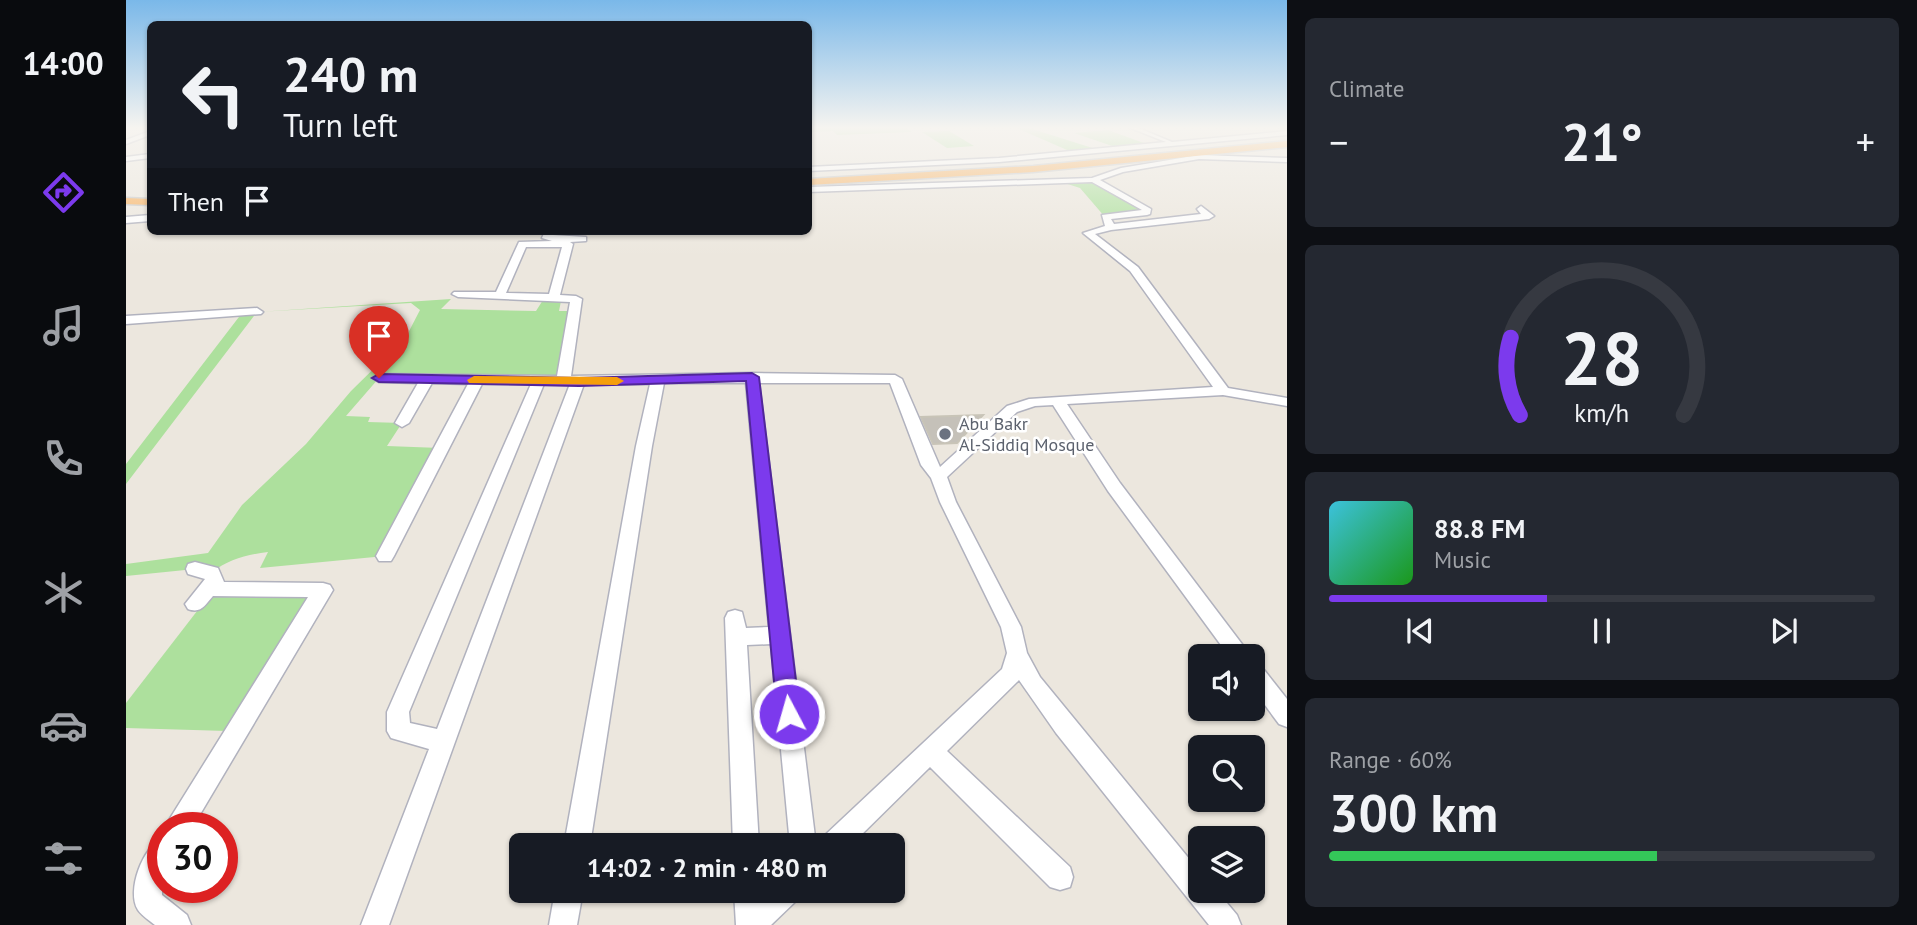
<!DOCTYPE html>
<html lang="en">
<head>
<meta charset="utf-8">
<style>
	:root { --surface:#171b24; --page:#242831; --text:#f1f3f6; --muted:#9ea1a6; --line:#363941; --accent:#7c3aed }
	body { margin:0; font-family:"PT Sans",sans-serif; background:var(--page); color:var(--text); height:100vh; display:flex; flex-direction:column; font-size:26px; white-space:nowrap }
	* { box-sizing:border-box; margin:0 }
	p { font-size:23px; color:var(--muted) }
	.icon { flex:none; width:38px; height:38px; fill:none; stroke:currentColor; stroke-width:2; stroke-linecap:round; stroke-linejoin:round }
	.map { position:relative; flex:1; overflow:hidden }
	.sheet { display:flex; flex-direction:column; gap:18px; padding:18px; background:#0d0f14; width:630px }
	.sheet>* { flex:none }
	.hud { position:absolute; left:21px; top:21px; width:665px; height:214px; border-radius:10px; box-shadow:0 2px 5px #0004; background:#171b24; color:var(--text); overflow:hidden }
	.fabs { position:absolute; left:1062px; top:644px; display:grid; gap:14px }
	.fabs a { display:grid; place-items:center; width:77px; height:77px; border-radius:10px; background:var(--surface); box-shadow:0 2px 5px #0004; font-size:35px }
	.speed { position:absolute; left:21px; top:812px; display:flex; gap:14px; font-size:35px; font-weight:700; text-align:center }
	.speed>* { display:grid; place-content:center; width:91px; height:91px; border-radius:50%; background:var(--surface); box-shadow:0 2px 5px #0004; line-height:1 }
	.speed .limit { border:10px solid #d22; background:#fff; color:#111 }
	.pin { position:absolute; display:grid; place-items:center; width:60px; height:60px; color:#fff; margin:-72px -30px; border-radius:50% 50% 50% 0; rotate:-45deg; box-shadow:0 0 7px #0007 }
	.pin .icon { rotate:45deg }
	.me { position:absolute; width:77px; margin:-38px; rotate:354deg; stroke-linejoin:round; filter:drop-shadow(0 0 5px #0008) }
	.turn { display:flex; align-items:center; gap:24px; height:147px; padding:0 21px; font-size:32px }
	.turn .icon { width:91px; height:91px; stroke-width:2.5 }
	.turn b { display:block; font-size:49px; line-height:60px }
	.then { display:flex; align-items:center; height:66px; padding:0 21px; background:#0003; gap:14px; font-size:26px }
	.big { font-size:52px; font-weight:600; line-height:1.1 }
	.sheet .tile { flex:1; display:flex; flex-direction:column; justify-content:center; gap:10px; min-width:0; padding:0 24px; border-radius:10px; background:var(--page) }
	.sheet .dial { align-items:center; gap:0 }
	.dial svg { height:182px; overflow:visible; fill:none; stroke:var(--line); stroke-width:7; stroke-linecap:round; text-anchor:middle }
	.dial text { fill:var(--text); stroke:none }
	.song { display:flex; align-items:center; gap:21px }
	.cover { width:84px; height:84px; border-radius:10px; background:linear-gradient(135deg,hsl(190 70% 55%),hsl(120 70% 35%)) }
	.played { height:7px; border-radius:4px; background:linear-gradient(90deg,var(--accent) 40%,var(--line) 40%) }
	.keys { display:flex; justify-content:space-around; direction:ltr }
	.heat { display:flex; justify-content:space-between; align-items:center; font-size:38px; direction:ltr }
	.charge { height:10px; border-radius:5px; background:linear-gradient(90deg,#34c759 60%,var(--line) 0) }
	.trip { position:absolute; left:383px; top:833px; width:396px; height:70px; border-radius:10px; background:var(--surface); box-shadow:0 2px 5px #0004; font-weight:600; line-height:70px; text-align:center }
	main { display:flex; flex:1; min-height:0 }
	.dock { display:flex; flex-direction:column; width:126px; justify-content:space-around; align-items:center; background:#090b0e; color:var(--muted) }
	.dock .icon { width:49px; height:49px }
	.dock .current { color:var(--accent) }
	.dock b { font-size:32px; color:var(--text) }
	.map>svg:first-child { display:block }
	.green { fill:#ade09d }
	.building { fill:#c5c1b9; stroke:#c8c4b7; stroke-width:2 }
	.lines { fill:none; stroke-linecap:round; stroke-linejoin:round }
	.minor-casing { stroke:#b1b2be; stroke-width:3 }
	.highway-casing { stroke:#c8c8c8; stroke-width:3 }
	.minor { fill:#fff; fill-rule:evenodd }
	.highway { fill:#f8b05d; fill-rule:evenodd }
	.route { fill:#7c3aed; stroke:#51269a; stroke-width:2 }
	.slow { fill:#f59e0b }
	.worship-dot { fill:#6b7280; stroke:#fff; stroke-width:2.5 }
	.labels { text-anchor:middle; stroke-width:5; stroke-linejoin:round; paint-order:stroke }
	.worship-label { font-size:18px; fill:#5b616d; stroke:#fff; text-anchor:start }
</style>
</head>
<body>
<main>
<nav class="dock">
<b>14:00</b>
<svg class="icon current" aria-label="directions" viewBox="0 0 24 24"><path d="M12 3l9 9-9 9-9-9zM9 14v-3h6M13 9l2 2-2 2"/></svg>
<svg class="icon" aria-label="music" viewBox="0 0 24 24"><path d="M9 18V5l10-2v13"/><circle cx="6" cy="18" r="3"/><circle cx="16" cy="16" r="3"/></svg>
<svg class="icon" aria-label="phone" viewBox="0 0 24 24"><path d="M5 4h4l2 5-3 2q2 4 5 5l2-3 5 2v4C11 20 4 13 5 4z"/></svg>
<svg class="icon" aria-label="climate" viewBox="0 0 24 24"><path d="M12 3v18M4 7l16 10M4 17L20 7"/></svg>
<svg class="icon" aria-label="car" viewBox="0 0 24 24"><path d="M5 17H2v-5l4-1 3-4h7l3 4 3 1v5h-3M9 17h6M6 11h13"/><circle cx="7" cy="17" r="2"/><circle cx="17" cy="17" r="2"/></svg>
<svg class="icon" aria-label="filters" viewBox="0 0 24 24"><path d="M4 7h16M4 17h16"/><circle cx="9" cy="7" r="2"/><circle cx="15" cy="17" r="2"/></svg>
</nav>
<div class="map">
<svg width="1161" height="925" viewBox="0 0 1161 925">
	<rect width="100%" height="100%" fill="#ece7de"/>
	<!-- green -->
	<g class="green">
		<path d="M682,127H777L786,132L711,135L707,131L683,132Z"/>
		<path d="M888,127H900L976,151L948,153Z"/>
		<path d="M982,130L1026,146L995,149L948,133Z"/>
		<path d="M823,131L848,146L821,148L796,132Z"/>
		<path d="M926,179L967,180L1021,212L979,217L954,188Z"/>
		<path d="M325,299L315,309L410,311L417,300L435,301L433,311H448L437,382L253,378L220,416L244,417L242,422L276,423L261,446L314,448L259,556L134,568L142,552C119,555 103,559 85,573L69,569L0,576V564L82,553L116,505L180,444L225,391L280,337L294,310L285,303L131,312L0,484V464L116,313Z"/>
		<path d="M85,593L189,594L101,731L0,728V703Z"/>
	</g>
	<!-- building -->
	<path class="building" d="M857,415L831,443L807,444L795,417Z"/>
	<g class="lines">
		<defs>
			<g id="minor">
				<path d="M1002,127H1010L1046,142L1161,131V135L873,162L682,171V167L873,158L1040,142Z"/>
				<path d="M24,131V135L0,144V140Z"/>
				<path d="M24,154V158L0,161V157Z"/>
				<path d="M1073,155L1161,158V162L1073,159L997,172L974,180L1025,209L1024,214L1021,215L985,219L988,224L1075,214L1071,209L1075,206L1088,216L1083,219L985,230L969,234L1012,267L1102,388L1161,398V406L1097,395L941,404L994,483L1125,656H1103L982,491L927,405L909,406L891,412L821,477L830,502L895,627L901,653L914,677L1074,872V891H1091L1111,915L1115,925H1083L930,733L893,680L821,751L944,867L947,877L944,887L934,890L924,887L804,767L725,845H694L698,836L876,669L881,653L875,627L814,502L805,478L795,465L764,383H633L690,845H664L645,644L621,645L633,845H607L599,618L602,612L609,610L616,612L620,628L643,627L620,383H538L526,446L464,845H438L510,446L524,384H458L263,925H235L303,749L265,738L261,731V712L405,384H356L268,556L265,561H253L250,556L342,384L306,383L283,423L276,427L269,423L292,383L253,382L246,378L253,374L431,376L444,302L332,297L326,294L328,292H370L393,242L426,241L416,238L419,231H429L427,235L460,237V241L444,242L447,244L434,295L450,296L456,299L445,376L626,373L769,375L776,379L814,467L881,406L903,399L1087,387L1004,271L957,233L979,226L976,215L1016,210L966,182L682,192V187L966,178L995,168ZM400,247H436L423,294L380,293ZM418,384H444L311,729L284,723L283,712Z"/>
				<path d="M24,215V221L0,223V217Z"/>
				<path d="M131,308L137,312L135,314L0,324V316Z"/>
				<path d="M69,562L92,568L98,582L197,583L204,585L207,590L66,828H38L182,597L87,596C79,605 75,614 62,609L59,604L79,579L62,574L60,569L62,564Z"/>
				<path d="M1127,663L1135,666L1161,699V727L1153,724L1127,689Z"/>
				<path d="M37,838L36,895L61,915L65,925H29C24,921 16,916 12,910C0,891 17,846 37,838Z"/>
				<path d="M429,891H457L451,925H423Z"/>
				<path d="M608,891H636V895L640,891H674L670,901L645,925H610Z"/>
			</g>
			<g id="highway">
				<path d="M1161,141V147L907,172L682,185V179L907,166Z"/>
				<path d="M0,198L24,199V205L0,204Z"/>
			</g>
		</defs>
		<!-- minor casing -->
		<use href="#minor" class="minor-casing"/>
		<!-- highway casing -->
		<use href="#highway" class="highway-casing"/>
		<!-- minor -->
		<use href="#minor" class="minor"/>
		<!-- highway -->
		<use href="#highway" class="highway"/>
	</g>
	<!-- sky -->
	<linearGradient id="sky" x2="0" y2="1"><stop stop-color="#7ab8e9"/><stop offset="0.5" stop-color="#f6f4f0"/><stop offset="1" stop-color="#f6f4f0" stop-opacity="0"/></linearGradient>
	<rect width="1161" height="256" fill="url(#sky)"/>
	<!-- route -->
	<path class="route" d="M626,373L633,377L674,714L671,721L663,724L654,721L651,714L620,381L453,386L253,382L246,378L253,374L453,378Z"/>
	<!-- slow -->
	<path class="slow" d="M348,376L491,377L498,381L491,385L343,383L341,380Z"/>
	<!-- markers -->
	<circle class="worship-dot" cx="819" cy="434" r="7"/>
	<g class="labels">
		<!-- worship labels -->
		<g class="worship-label">
			<text x="833" y="430">Abu Bakr<tspan x="833" dy="21">Al-Siddiq Mosque</tspan></text>
		</g>
	</g>
</svg>
<div class="fabs">
<a><svg class="icon" aria-label="sound" viewBox="0 0 24 24"><path d="M4 9h4l5-4v14l-5-4H4zM17 9q2 3 0 6"/></svg></a>
<a><svg class="icon" aria-label="search" viewBox="0 0 24 24"><circle cx="10" cy="10" r="6"/><path d="M15 15l6 6"/></svg></a>
<a><svg class="icon" aria-label="layers" viewBox="0 0 24 24"><path d="M12 4l9 5-9 5-9-5zM3 14l9 5 9-5"/></svg></a>
</div>
<div class="speed"><div class="limit">30</div></div>
<div class="pin" style="left:253px;top:378px;background:#d93025"><svg class="icon" aria-label="arrive" viewBox="0 0 24 24"><path d="M6 21V4h12l-3 4 3 4H6"/></svg></div>
<svg class="me" style="left:663px;top:714px" viewBox="-20 -20 40 40"><circle r="17" fill="#7c3aed" stroke="#fff" stroke-width="3"/><path d="M0-11L8 9 0 5-8 9z" fill="#fff"/></svg>
<div class="trip">14:02 · 2 min · 480 m</div>
<div class="hud">
<div class="turn"><svg class="icon" aria-label="left" viewBox="0 0 24 24"><path d="M17 20v-9H6M10 6l-5 5 5 5"/></svg><div><b>240 m</b>Turn left</div></div>
<div class="then">Then<svg class="icon" aria-label="arrive" viewBox="0 0 24 24"><path d="M6 21V4h12l-3 4 3 4H6"/></svg></div>
</div>
</div>
<section class="sheet">
<div class="tile"><p>Climate</p>
<div class="heat"><a>−</a><b class="big">21°</b><a>+</a></div>
</div>
<div class="tile dial"><svg viewBox="0 0 100 80">
<path d="M14 69A42 42 0 1 1 86 69"/>
<path d="M14 69A42 42 0 0 1 10 35" stroke="#7c3aed"/>
<text x="50" y="56" font-size="32" font-weight="700">28</text>
<text x="50" y="72" font-size="11">km/h</text>
</svg></div>
<div class="tile">
<div class="song"><i class="cover"></i><div><b>88.8 FM</b><p>Music</p></div></div>
<div class="played"></div>
<div class="keys"><svg class="icon" aria-label="previous" viewBox="0 0 24 24"><path d="M18 5L8 12l10 7zM5 5v14"/></svg><svg class="icon" aria-label="pause" viewBox="0 0 24 24"><path d="M8 5v14M16 5v14"/></svg><svg class="icon" aria-label="next" viewBox="0 0 24 24"><path d="M6 5l10 7-10 7zM19 5v14"/></svg></div>
</div>
<div class="tile"><p>Range · 60%</p><b class="big">300 km</b><div class="charge"></div></div>
</section>
</main>
</body>
</html>
